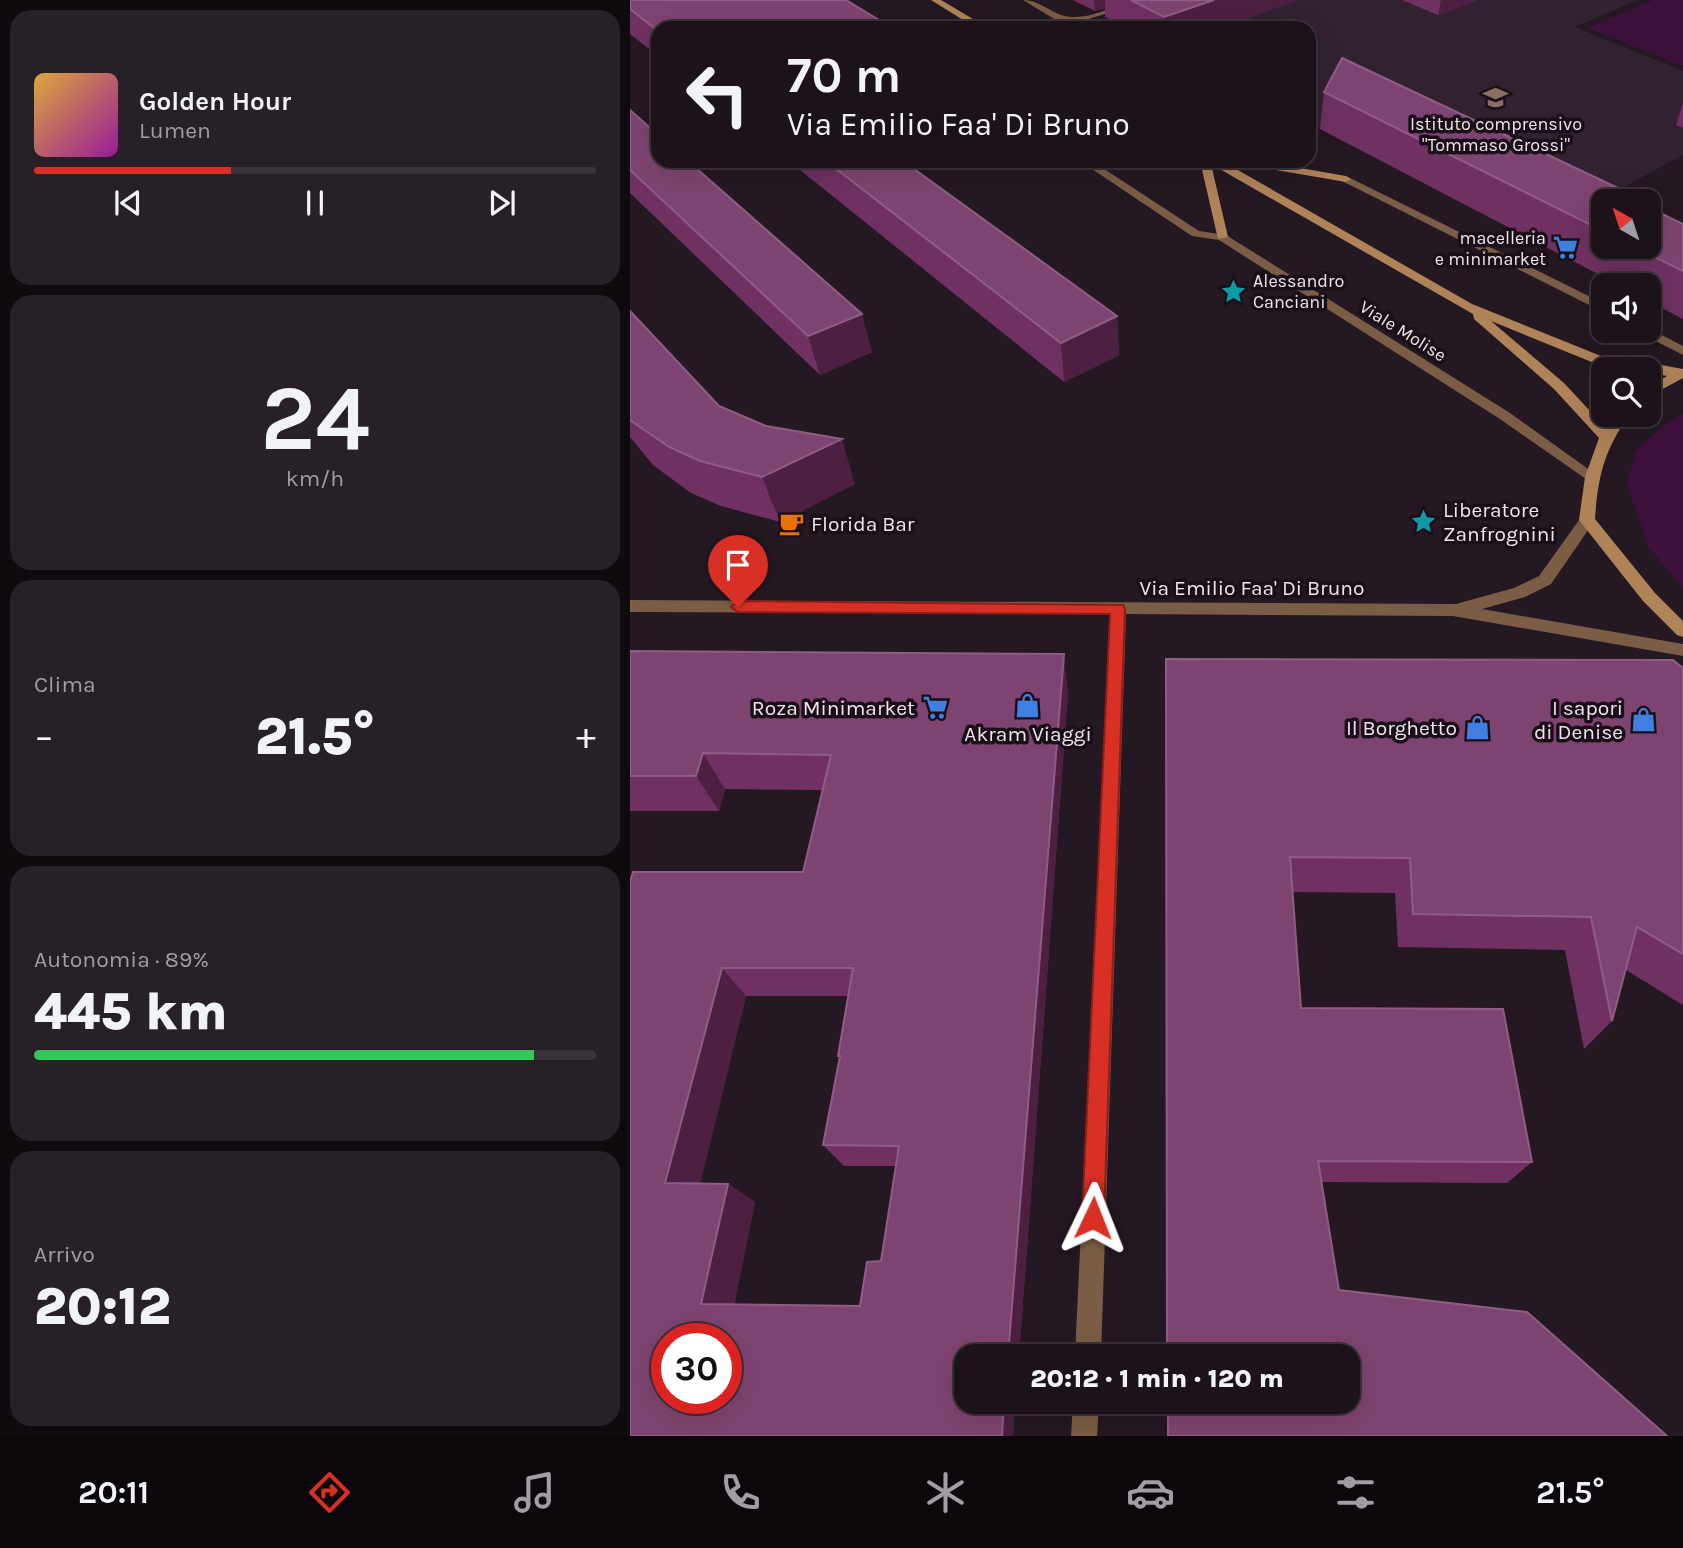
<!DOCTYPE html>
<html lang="it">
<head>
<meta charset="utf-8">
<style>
	:root { --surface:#1b121a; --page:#282027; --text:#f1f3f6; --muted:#a09ea2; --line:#393239; --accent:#d93025 }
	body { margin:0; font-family:Karla,sans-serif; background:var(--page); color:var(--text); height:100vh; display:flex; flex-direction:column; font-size:26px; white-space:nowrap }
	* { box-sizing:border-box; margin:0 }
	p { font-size:23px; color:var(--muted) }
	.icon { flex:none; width:38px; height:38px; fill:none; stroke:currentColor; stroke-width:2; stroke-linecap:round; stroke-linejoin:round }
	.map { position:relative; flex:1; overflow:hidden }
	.sheet { display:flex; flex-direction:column; gap:10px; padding:10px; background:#0f0a0e; width:630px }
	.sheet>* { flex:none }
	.banner { position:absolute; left:21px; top:21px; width:665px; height:147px; border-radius:21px; box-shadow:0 7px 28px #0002,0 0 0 2px var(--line); background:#1b121a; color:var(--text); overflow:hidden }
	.needle { width:46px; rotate:321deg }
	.fabs { position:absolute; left:961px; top:189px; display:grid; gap:14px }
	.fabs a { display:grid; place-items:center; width:70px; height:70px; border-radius:14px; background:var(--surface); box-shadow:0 7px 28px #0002,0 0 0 2px var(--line); font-size:35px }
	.speed { position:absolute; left:21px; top:1323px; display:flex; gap:14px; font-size:35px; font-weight:700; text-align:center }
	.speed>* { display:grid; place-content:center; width:91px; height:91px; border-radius:50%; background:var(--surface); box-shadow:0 7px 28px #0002,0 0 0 2px var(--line); line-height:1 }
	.speed .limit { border:10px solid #d22; background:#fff; color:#111 }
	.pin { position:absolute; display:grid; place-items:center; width:60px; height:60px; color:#fff; margin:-72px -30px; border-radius:50% 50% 50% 0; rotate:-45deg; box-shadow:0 0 7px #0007 }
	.pin .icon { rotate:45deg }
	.me { position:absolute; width:77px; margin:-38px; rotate:2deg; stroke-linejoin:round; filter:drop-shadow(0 0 5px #0008) }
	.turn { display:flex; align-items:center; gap:24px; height:147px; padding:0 21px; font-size:32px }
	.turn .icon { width:91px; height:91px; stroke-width:2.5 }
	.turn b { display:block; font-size:49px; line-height:60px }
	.big { font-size:52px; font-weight:800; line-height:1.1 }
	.sheet .widget { flex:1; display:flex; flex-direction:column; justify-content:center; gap:10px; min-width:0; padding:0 24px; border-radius:21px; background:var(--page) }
	.sheet .dial { align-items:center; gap:0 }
	.dial b { font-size:91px; line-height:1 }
	.song { display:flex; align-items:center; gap:21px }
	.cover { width:84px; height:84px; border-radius:10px; background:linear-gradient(135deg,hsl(40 70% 55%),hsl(300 70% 35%)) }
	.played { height:7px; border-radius:4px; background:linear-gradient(90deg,var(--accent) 35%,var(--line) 35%) }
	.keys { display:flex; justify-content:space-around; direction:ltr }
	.heat { display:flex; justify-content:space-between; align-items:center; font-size:38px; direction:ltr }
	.charge { height:10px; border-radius:5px; background:linear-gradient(90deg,#34c759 89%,var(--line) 0) }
	.trip { position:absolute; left:324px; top:1344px; width:406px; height:70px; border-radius:21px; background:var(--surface); box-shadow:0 7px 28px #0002,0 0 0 2px var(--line); font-weight:800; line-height:70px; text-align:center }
	.tab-bar { display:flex; height:112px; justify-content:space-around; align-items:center; background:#0b070a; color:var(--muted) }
	.tab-bar .icon { width:49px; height:49px }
	.tab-bar .active { color:var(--accent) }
	.tab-bar b { font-size:32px; color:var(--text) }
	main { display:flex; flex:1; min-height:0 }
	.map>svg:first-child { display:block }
	.built { fill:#322231 }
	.green { fill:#3e113c }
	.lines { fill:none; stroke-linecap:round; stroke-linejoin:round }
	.street { fill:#7a5d44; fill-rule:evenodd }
	.secondary { fill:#b08258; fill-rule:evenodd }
	.wall { fill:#703162; fill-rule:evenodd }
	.shaded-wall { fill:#4c1f43 }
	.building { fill:#7e4471; stroke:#8f5d84; stroke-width:2; fill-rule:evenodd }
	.route { fill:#d93025; stroke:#8d1f18; stroke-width:2 }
	.labels { text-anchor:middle; stroke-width:7; stroke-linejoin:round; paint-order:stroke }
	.far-poi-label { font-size:18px; fill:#ede5ec; stroke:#1a0f19 }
	.far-street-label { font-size:18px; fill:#ede5ec; stroke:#1a0f19 }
	.poi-label { font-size:21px; fill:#ede5ec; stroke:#1a0f19; text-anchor:end }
	.street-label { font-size:21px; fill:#ede5ec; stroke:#1a0f19 }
</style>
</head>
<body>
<main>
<section class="sheet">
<div class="widget">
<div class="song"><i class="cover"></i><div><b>Golden Hour</b><p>Lumen</p></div></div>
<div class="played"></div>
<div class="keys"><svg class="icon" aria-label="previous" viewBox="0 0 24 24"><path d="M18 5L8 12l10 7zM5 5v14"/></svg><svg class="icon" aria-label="pause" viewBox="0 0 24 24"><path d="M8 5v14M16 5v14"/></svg><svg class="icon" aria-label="next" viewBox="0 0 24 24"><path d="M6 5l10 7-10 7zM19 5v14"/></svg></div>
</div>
<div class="widget dial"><b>24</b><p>km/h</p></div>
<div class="widget"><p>Clima</p>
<div class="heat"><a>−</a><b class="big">21.5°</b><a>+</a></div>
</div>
<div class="widget"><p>Autonomia · 89%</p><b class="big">445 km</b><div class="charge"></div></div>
<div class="widget"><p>Arrivo</p><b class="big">20:12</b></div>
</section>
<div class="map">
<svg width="1053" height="1436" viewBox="0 0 1053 1436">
	<rect width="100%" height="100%" fill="#241823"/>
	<!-- built -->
	<path class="built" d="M597,0H1008L945,27L1053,71V155L900,238L679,123V28H515Z"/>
	<!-- green -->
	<g class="green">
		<path d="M1024,0H1053V66L958,28Z"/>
		<path d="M1053,414V588L1018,546L997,484L1006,451L1033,426Z"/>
	</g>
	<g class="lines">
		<!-- street -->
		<g class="street">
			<path d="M393,0C412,0 425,18 444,17C470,17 493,0 519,0L446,23L426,20Z"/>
			<path d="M450,161H462L569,231L596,235L880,413L968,476L966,479H956L870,419L589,240L562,236Z"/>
			<path d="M716,176L973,303V312L712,181V177Z"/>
			<path d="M1018,328L1053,346V355L1012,334L1011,331H1018Z"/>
			<path d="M957,515L965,520L921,584L895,597L852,609L1053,644V656L823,616L496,614L471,1356H445L480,614L0,612V600L826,604L884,588L909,576L952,516Z"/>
			<path d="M443,1402H469L467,1436H441Z"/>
		</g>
		<!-- secondary -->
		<g class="secondary">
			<path d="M301,0H311L358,28H346Z"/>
			<path d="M570,161H592L842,304L976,358H993L1053,369V378L1018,397V387L1037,376L1018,372V369L969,365L861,321L934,383L975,427L985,415H999C974,451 968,476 965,519L1025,593L1053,621V637L1047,635L1013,601L949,520L955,477L969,438L924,389L844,319L843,314L581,164L598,237L588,239Z"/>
			<path d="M606,161H630L716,176L721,179L716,182L611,164Z"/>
		</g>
	</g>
	<!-- wall -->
	<g class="wall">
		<path d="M0,0L28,28V56L0,34Z"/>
		<path d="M443,0H668L589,28H497L475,17V8L465,11Z"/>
		<path d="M772,0H847L808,15Z"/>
		<path d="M694,92L988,188L987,192L973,201V247H1018L1053,224V319L1018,301V285H989L690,129Z"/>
		<path d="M1053,103V128L1046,125Z"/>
		<path d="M0,110L242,352L190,375L0,193Z"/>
		<path d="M159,161H273L487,316L489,355L434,382Z"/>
		<path d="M0,311L89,406L225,484L150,522L91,506L61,493L23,465L0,437Z"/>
		<path d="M0,651L438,692L389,1356H336V1402H385L383,1436H0V882L173,872L192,790L95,789L89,811H0ZM116,996H218L208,1056L210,1059L193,1145L214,1166H266L251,1261L230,1306L104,1305L125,1202L98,1184H70Z"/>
		<path d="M536,659L1053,668V1005L996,970L982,1021L954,1049L935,950L768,947L765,893L663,892L671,1008L902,1162L877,1183L692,1182L709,1290L1037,1436H537V1402H718V1356H537Z"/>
	</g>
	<!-- shaded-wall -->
	<g class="shaded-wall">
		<path d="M464,0H475V8L465,11Z"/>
		<path d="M584,0H668L589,28H534V17Z"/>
		<path d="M811,0H847L808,15Z"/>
		<path d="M232,314L242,352L190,375L178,336Z"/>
		<path d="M487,316L489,355L434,382L431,343Z"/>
		<path d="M212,439L225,484L150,522L132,477Z"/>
		<path d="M434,654L438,692L389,1356H378Z"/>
		<path d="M73,753L95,789L89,811L66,776Z"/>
		<path d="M92,968L116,996L66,1202L35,1183Z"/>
		<path d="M98,1184L125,1202L102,1316L71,1304Z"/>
		<path d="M374,1402H385L383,1436H372Z"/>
	</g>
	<!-- building -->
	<g class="building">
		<path d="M0,0H216L262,28H28V31L0,9Z"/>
		<path d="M501,0H584L534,17Z"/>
		<path d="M712,58L988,188L984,191L1006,201H973V231L694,92Z"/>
		<path d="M0,110L28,135V161H58L232,314L178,336L0,170Z"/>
		<path d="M196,161H273L487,316L431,343Z"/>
		<path d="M1018,207L1053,224V271L1004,247H1018Z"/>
		<path d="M0,311L89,406L136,426L212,439L132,477L70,461L39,447L0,420Z"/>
		<path d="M0,651L434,654L378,1356H336V1402H374L372,1436H0V882L3,872H173L201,755L73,753L66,776H0ZM92,968H223L208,1056H210L193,1145L269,1146L251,1261L237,1262L230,1306L71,1304L98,1184L35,1183ZM37,1339H96V1398H37Z"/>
		<path d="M536,659L1043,660L1053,668V954L1007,927L982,1021L961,917L783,914L780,858L660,857L671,1008L873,1009L902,1162L688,1161L709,1290L897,1312L1037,1436H538V1402H718V1356H537Z"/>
	</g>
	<!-- route -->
	<path class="route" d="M108,601L493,605L495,609L474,1218L471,1225L463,1229L455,1225L452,1218L480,614L108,612L101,607Z"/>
	<!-- icons -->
	<defs>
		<symbol id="school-bare" viewBox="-9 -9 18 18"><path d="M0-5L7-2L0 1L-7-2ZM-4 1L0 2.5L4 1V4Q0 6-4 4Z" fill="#8d6e63" stroke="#1a0f19" stroke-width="2.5" paint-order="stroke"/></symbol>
		<symbol id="supermarket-bare" viewBox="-9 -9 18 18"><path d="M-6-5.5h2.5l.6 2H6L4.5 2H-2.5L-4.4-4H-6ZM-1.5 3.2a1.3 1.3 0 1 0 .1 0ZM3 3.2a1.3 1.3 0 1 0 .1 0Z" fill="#3f7fe0" stroke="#1a0f19" stroke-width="2.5" paint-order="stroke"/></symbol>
		<symbol id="sight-bare" viewBox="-9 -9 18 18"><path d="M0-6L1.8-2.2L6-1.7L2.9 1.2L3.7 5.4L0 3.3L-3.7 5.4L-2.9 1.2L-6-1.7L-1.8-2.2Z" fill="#0f9aa8" stroke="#1a0f19" stroke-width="2.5" paint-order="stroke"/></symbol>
		<symbol id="cafe-bare" viewBox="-9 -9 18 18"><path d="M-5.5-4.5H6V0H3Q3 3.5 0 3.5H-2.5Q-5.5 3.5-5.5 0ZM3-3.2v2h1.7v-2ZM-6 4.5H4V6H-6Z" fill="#e8710a" stroke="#1a0f19" stroke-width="2.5" paint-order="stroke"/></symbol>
		<symbol id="shop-bare" viewBox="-9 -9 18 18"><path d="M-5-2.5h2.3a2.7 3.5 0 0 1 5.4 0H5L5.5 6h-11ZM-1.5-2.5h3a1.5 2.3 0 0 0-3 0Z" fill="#3f7fe0" stroke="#1a0f19" stroke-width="2.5" paint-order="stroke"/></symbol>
	</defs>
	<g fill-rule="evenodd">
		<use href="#school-bare" x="848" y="80" width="35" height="35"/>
		<use href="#supermarket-bare" x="918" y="230" width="35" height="35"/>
		<use href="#sight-bare" x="586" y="274" width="35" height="35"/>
		<use href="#sight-bare" x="776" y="504" width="35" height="35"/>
		<use href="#cafe-bare" x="144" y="506" width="35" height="35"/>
		<use href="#shop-bare" x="380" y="688" width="35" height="35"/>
		<use href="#supermarket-bare" x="288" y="690" width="35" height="35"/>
		<use href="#shop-bare" x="996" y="702" width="35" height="35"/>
		<use href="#shop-bare" x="830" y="710" width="35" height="35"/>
	</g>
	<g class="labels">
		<!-- far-poi labels -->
		<g class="far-poi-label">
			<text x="866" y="130">Istituto comprensivo<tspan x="866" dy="21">"Tommaso Grossi"</tspan></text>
			<text x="916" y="244" text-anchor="end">macelleria<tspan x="916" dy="21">e minimarket</tspan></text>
			<text x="623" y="287" text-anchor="start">Alessandro<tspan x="623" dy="21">Canciani</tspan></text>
		</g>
		<!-- far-street labels -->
		<g class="far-street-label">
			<text transform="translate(773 331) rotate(32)" y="6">Viale Molise</text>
		</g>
		<!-- poi labels -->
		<g class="poi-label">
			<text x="813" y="517" text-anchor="start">Liberatore<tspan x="813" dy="24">Zanfrognini</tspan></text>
			<text x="181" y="531" text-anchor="start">Florida Bar</text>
			<text x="285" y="715">Roza Minimarket</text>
			<text x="993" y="715">I sapori<tspan x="993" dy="24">di Denise</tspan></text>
			<text x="827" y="735">Il Borghetto</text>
			<text x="398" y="741" text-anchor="middle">Akram Viaggi</text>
		</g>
		<!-- street labels -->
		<g class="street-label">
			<text x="622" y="595">Via Emilio Faa' Di Bruno</text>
		</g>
	</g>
</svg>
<div class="fabs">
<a><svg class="needle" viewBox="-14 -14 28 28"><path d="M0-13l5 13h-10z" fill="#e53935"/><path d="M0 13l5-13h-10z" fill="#a09ea2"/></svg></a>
<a><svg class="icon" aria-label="sound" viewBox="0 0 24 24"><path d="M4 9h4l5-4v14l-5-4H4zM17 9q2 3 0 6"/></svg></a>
<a><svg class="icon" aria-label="search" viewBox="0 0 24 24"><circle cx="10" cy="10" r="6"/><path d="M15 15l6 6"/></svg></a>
</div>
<div class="speed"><div class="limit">30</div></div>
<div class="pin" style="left:108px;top:607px;background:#d93025"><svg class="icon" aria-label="arrive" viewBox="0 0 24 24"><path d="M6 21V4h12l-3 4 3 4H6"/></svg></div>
<svg class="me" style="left:463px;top:1218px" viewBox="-20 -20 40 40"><path d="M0-17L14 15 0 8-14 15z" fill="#d93025" stroke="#fff" stroke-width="4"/></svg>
<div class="trip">20:12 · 1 min · 120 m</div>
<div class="banner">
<div class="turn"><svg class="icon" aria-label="left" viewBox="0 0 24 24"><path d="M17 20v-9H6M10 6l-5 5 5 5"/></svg><div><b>70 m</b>Via Emilio Faa' Di Bruno</div></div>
</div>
</div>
</main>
<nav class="tab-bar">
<b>20:11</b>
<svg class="icon active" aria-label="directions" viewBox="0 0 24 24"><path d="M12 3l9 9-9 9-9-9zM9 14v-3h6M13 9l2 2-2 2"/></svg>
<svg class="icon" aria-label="music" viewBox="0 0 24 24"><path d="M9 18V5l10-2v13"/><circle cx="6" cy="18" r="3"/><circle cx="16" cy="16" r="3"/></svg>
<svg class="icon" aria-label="phone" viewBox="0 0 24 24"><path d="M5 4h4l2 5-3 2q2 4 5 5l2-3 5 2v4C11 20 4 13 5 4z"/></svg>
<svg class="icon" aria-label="climate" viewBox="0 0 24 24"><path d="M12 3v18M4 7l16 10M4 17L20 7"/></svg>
<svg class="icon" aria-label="car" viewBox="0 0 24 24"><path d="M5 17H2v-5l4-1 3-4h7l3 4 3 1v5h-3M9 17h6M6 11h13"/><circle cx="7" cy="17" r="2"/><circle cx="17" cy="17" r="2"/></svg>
<svg class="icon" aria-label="filters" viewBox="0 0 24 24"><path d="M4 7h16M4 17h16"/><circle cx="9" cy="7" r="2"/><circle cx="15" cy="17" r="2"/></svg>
<b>21.5°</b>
</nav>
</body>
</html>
